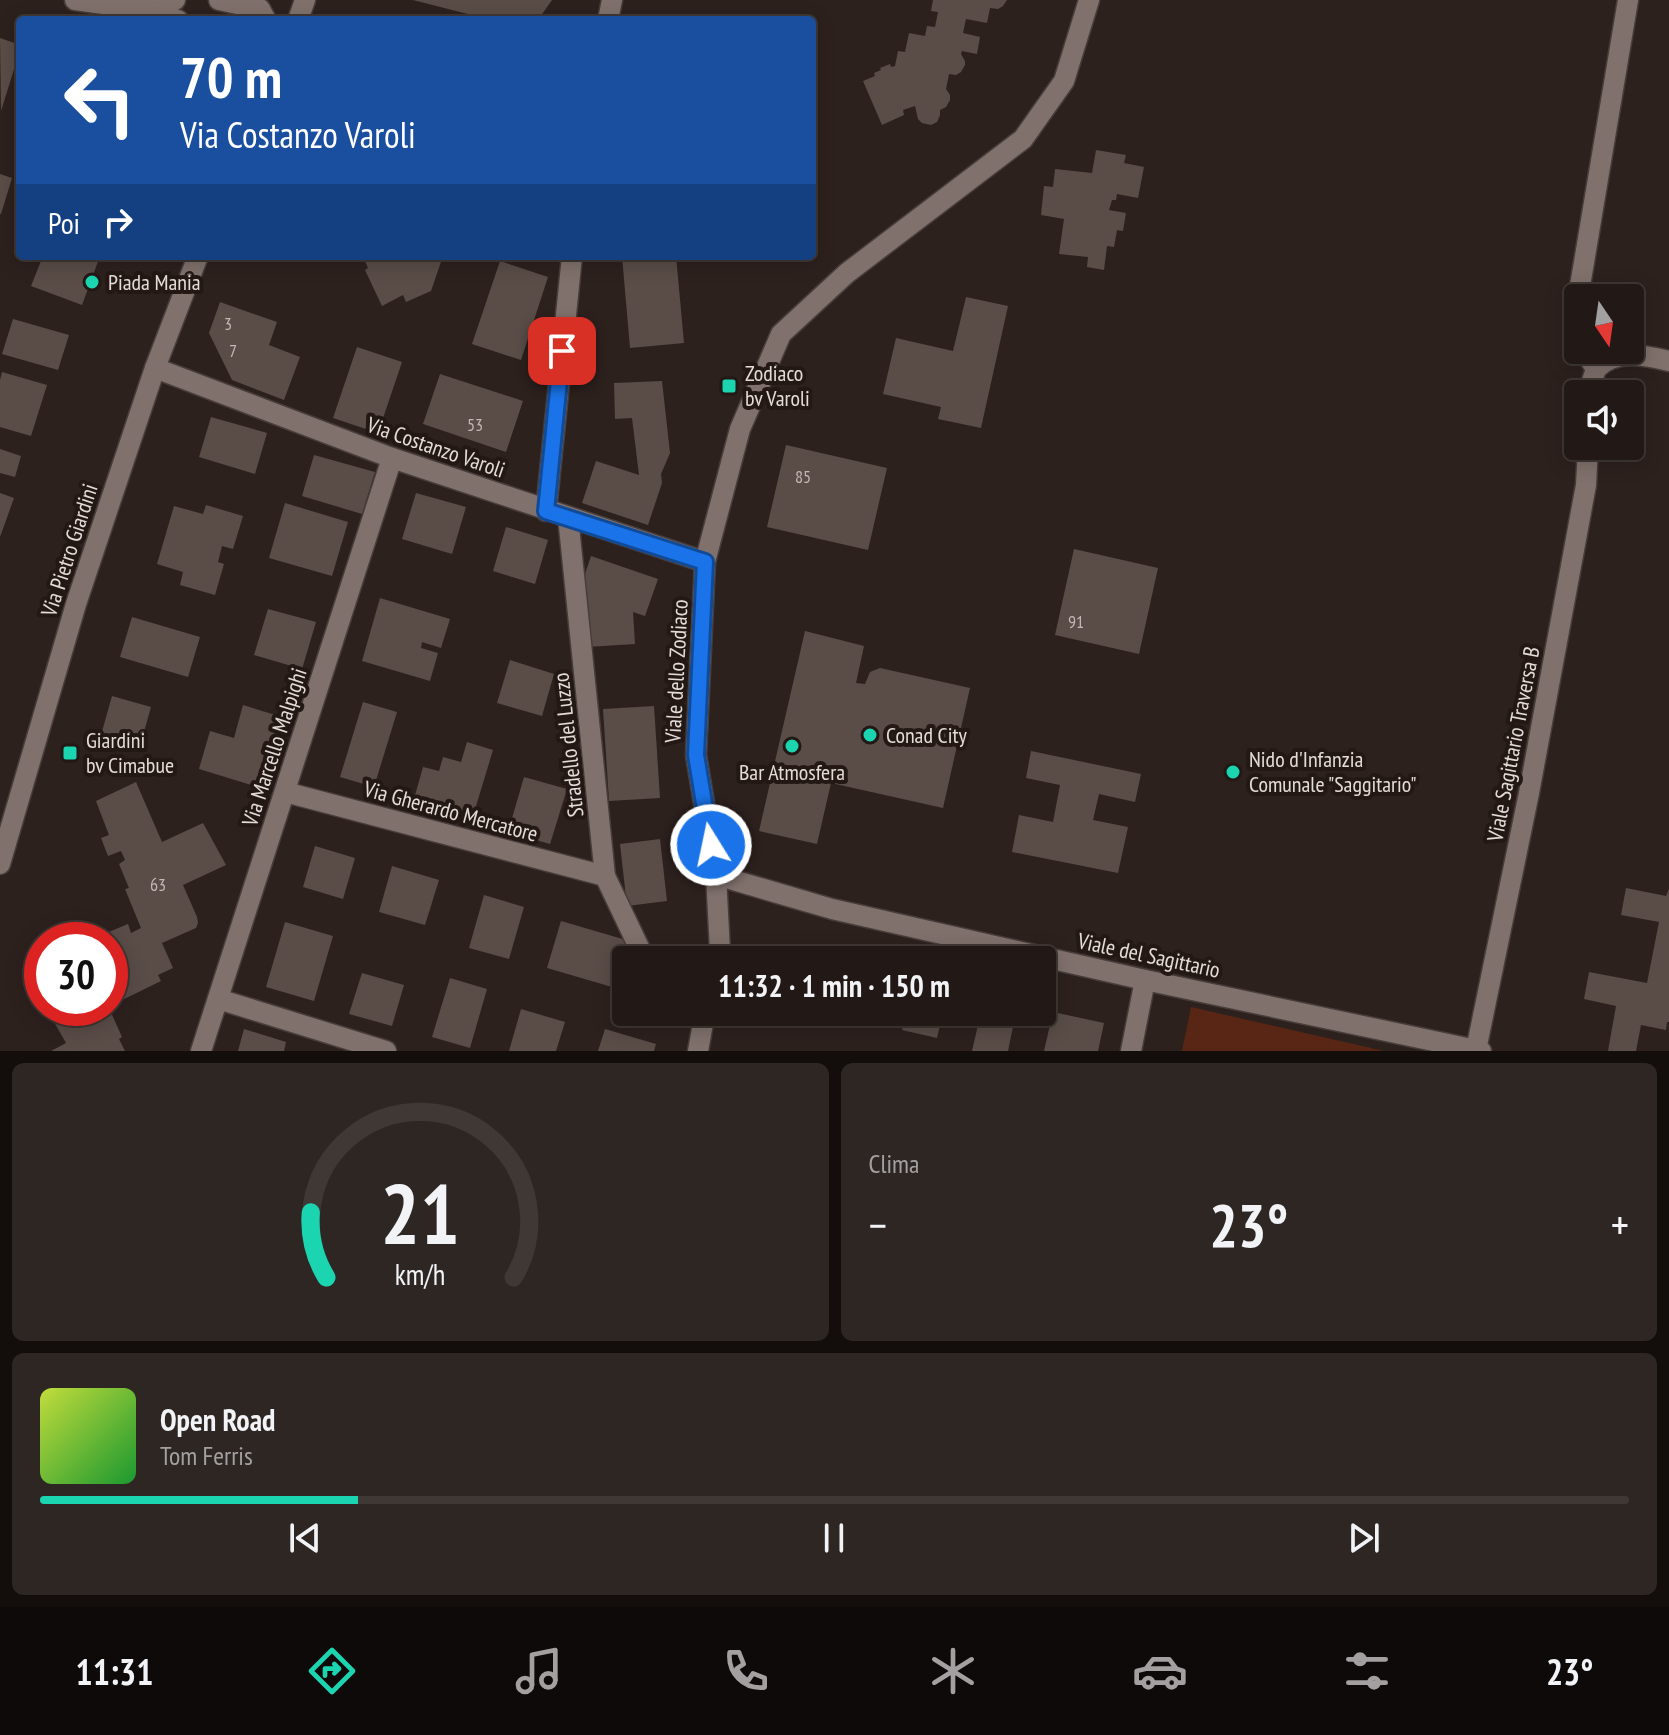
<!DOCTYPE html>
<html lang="it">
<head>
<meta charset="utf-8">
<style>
	:root { --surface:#221916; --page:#2e2623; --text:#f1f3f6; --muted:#a2a0a1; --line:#3f3835; --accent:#1bd5b1 }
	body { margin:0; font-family:"PT Sans Narrow",sans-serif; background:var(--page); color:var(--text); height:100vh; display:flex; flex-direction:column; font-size:30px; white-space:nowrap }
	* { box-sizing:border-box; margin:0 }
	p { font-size:26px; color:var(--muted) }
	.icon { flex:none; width:44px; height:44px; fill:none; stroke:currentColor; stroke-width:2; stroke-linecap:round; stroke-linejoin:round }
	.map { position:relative; height:1051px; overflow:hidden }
	.panel { display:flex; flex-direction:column; gap:12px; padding:12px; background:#130e0c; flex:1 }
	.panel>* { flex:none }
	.guide { position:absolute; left:16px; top:16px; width:800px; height:244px; border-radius:8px; box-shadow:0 4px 20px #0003,0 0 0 2px var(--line); background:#1a4fa0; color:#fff; overflow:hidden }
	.needle { width:52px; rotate:167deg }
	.buttons { position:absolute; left:1564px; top:284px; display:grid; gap:16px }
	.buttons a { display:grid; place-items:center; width:80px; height:80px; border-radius:8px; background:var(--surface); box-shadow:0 4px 20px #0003,0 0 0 2px var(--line); font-size:40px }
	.speed { position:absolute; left:24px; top:922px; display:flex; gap:16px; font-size:40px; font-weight:700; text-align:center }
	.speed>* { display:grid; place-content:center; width:104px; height:104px; border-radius:50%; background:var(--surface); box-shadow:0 4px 20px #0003,0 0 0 2px var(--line); line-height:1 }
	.speed .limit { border:12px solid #d22; background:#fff; color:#111 }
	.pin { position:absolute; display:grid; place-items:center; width:68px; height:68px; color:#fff; margin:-34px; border-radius:16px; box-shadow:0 4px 12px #0006 }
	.me { position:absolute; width:88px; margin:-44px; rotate:350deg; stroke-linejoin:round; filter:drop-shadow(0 0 6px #0008) }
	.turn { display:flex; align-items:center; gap:28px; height:168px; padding:0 32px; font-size:36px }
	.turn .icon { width:104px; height:104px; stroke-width:2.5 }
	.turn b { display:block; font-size:56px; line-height:68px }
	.then { display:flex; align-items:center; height:76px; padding:0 32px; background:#0003; gap:16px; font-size:30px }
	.big { font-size:60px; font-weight:700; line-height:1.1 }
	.panel .card { flex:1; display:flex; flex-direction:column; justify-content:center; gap:12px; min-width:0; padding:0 28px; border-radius:12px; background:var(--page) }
	.panel .dial { align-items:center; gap:0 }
	.dial svg { height:208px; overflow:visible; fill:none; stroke:var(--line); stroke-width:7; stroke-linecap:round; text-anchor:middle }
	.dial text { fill:var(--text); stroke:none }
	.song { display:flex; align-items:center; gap:24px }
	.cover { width:96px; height:96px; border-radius:12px; background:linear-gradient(135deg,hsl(70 70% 55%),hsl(130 70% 35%)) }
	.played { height:8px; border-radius:4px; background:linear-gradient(90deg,var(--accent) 20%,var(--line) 20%) }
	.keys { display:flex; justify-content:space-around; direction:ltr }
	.heat { display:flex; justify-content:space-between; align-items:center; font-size:44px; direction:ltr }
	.panel .tiles { flex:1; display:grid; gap:12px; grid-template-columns:1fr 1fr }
	.card:last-child { grid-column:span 2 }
	.trip { position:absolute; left:612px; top:946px; width:444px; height:80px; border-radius:8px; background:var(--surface); box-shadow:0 4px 20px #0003,0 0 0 2px var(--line); font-weight:700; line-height:80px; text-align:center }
	.tab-bar { display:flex; height:128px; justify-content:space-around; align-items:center; background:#0e0a09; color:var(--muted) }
	.tab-bar .icon { width:56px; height:56px }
	.tab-bar .on { color:var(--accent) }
	.tab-bar b { font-size:36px; color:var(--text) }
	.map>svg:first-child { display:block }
	.green { fill:#592616 }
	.building { fill:#5a4d48 }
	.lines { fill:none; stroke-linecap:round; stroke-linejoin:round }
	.street-casing { stroke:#473d3a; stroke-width:23 }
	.secondary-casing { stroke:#473d3a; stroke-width:23 }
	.street { stroke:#80716c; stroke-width:20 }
	.secondary { stroke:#80716c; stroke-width:20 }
	.route-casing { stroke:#114b97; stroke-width:20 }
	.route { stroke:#1a73e8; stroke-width:14 }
	.poi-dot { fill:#1bd5b1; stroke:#231814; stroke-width:3 }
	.labels { text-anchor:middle; stroke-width:8; stroke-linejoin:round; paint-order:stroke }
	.number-label { font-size:18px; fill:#c2b8b5 }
	.poi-label { font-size:22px; fill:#e4dcd9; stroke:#231814; text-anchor:start }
	.street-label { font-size:22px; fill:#e4dcd9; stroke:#231814 }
</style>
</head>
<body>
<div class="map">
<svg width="1669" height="1051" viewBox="0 0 1669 1051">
	<rect width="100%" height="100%" fill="#2d211e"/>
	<!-- green -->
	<path class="green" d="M1191,1007L1384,1051H1182Z"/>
	<!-- building -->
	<g class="building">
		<path d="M413,0H552L538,20H491Z"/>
		<path d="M933,0H1007L1003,6L998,9L990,8L987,23L966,19L963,33L980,37L977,54L962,51L961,54L965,61V65L961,72L956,75L949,74L946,89L950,95V100L946,107L940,110V115L937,122L931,125L922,123L918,119L915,106L903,110L904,115L882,125L863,81L875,76L874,73L881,70L880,68L890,64L891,67L895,66L898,51L905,52L909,33L925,36L927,26L935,27L938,12L931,11Z"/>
		<path d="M0,38L20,45V50L1,111Z"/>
		<path d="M1096,150L1126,155L1124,163L1144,167L1138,198L1117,194L1116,200H1112L1109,210L1126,213L1123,231L1117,230L1114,247L1107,246L1104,270L1087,267L1088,257L1059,254L1064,219L1041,215L1044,186L1053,187L1055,169L1092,173Z"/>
		<path d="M0,174L12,178L1,214H0Z"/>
		<path d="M43,256H100L82,305L31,286Z"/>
		<path d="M363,256H443L431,291L406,302L403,295L382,306L365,270L368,268Z"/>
		<path d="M622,256H676L684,343L630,348Z"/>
		<path d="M500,261L548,277L521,360L472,344Z"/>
		<path d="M966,297L1008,306L981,428L938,419L941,407L883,394L896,338L953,351Z"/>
		<path d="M220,302L277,322L269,345L300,357L284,400L232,380L209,333Z"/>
		<path d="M13,319L69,335L58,370L2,354Z"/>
		<path d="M357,347L402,362L378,433L333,418Z"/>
		<path d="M2,372L47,385L31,436L0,427V380Z"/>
		<path d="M440,374L523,401L506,452L423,424Z"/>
		<path d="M662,381L670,453L661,474L662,483L648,525L582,503L596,461L639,475L632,418L615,419L614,383Z"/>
		<path d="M211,417L267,433L255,474L199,457Z"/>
		<path d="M786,445L887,468L868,550L767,527Z"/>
		<path d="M0,449L21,456L15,477L0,473Z"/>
		<path d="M314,455L375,472L362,514L302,496Z"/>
		<path d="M0,493L14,498L0,537Z"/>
		<path d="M416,493L466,507L452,554L402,539Z"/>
		<path d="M285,503L348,522L332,576L269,558Z"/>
		<path d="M206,505L243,516L233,549L222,546L218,562L224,564L215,595L180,585L183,572L157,564L174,506L203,514Z"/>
		<path d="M506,527L548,540L535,584L493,571Z"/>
		<path d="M1074,549L1158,568L1139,654L1055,635Z"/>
		<path d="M591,556L658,579L645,616L633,612L635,644L587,647L585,574Z"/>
		<path d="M380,598L450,619L441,648L422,642L421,648L438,653L430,681L362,661Z"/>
		<path d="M268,609L316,622L302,669L254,655Z"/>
		<path d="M132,617L200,637L188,677L120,657Z"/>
		<path d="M805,631L864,646L856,683L865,684L870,672L880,668L970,688L943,808L831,783L817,844L759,831Z"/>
		<path d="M510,660L554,674L542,716L497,703Z"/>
		<path d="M112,696L151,707L140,746L101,735Z"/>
		<path d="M363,702L397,712L374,787L340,777Z"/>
		<path d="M243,705L282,717L261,788L199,769L210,731L234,738Z"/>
		<path d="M654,706L660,798L609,801L603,709Z"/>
		<path d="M467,742L493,750L473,816L414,799L423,767L439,771L443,757L461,762Z"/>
		<path d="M1031,751L1141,774L1135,802L1099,794L1093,820L1128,827L1118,873L1012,852L1019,815L1053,822L1060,785L1026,778Z"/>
		<path d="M524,777L567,789L550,844L508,832Z"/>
		<path d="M136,782L162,842L203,823L226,865L183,885L197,917L198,923L196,928L162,943L173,968L158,975L161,981L110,1006V940H107L104,934L128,924L131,933L141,928L125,889L129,888L119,864L125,860L121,851L108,856L101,838L109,835L96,801Z"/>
		<path d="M660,839L667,901L627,906L620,844Z"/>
		<path d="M315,846L355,858L343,899L303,887Z"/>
		<path d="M392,866L439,880L425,925L379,912Z"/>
		<path d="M1626,888L1666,896L1669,889V1022H1667L1666,1030L1641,1025L1636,1051H1608L1616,1006L1584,999L1589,972L1647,983L1659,922L1621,915Z"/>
		<path d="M484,895L524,907L509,959L469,948Z"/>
		<path d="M561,921L626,940L612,987L547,968Z"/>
		<path d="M285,922L333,936L314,1001L266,987Z"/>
		<path d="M763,951L797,959L796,960H761Z"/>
		<path d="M362,973L404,985L392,1026L349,1014Z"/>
		<path d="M450,978L487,989L470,1048L432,1037Z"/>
		<path d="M64,1008H109L122,1037L119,1039L125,1051H51L66,1043L50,1015Z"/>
		<path d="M521,1009L565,1022L556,1051H509Z"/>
		<path d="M828,1012H873L870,1028L827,1018Z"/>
		<path d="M906,1012H943L937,1038L902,1030Z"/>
		<path d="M981,1012H1016L1008,1051H972Z"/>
		<path d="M1053,1012L1104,1023L1098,1051H1044Z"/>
		<path d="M244,1029L286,1042L284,1051H238Z"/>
		<path d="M605,1029L656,1044L654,1051H598Z"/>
	</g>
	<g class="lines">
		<defs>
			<g id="street">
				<path d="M608,20L612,0"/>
				<path d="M1578,298L1628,0"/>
				<path d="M1578,300L1574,325L1578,340"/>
				<path d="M1584,350L1596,369L1592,381V394"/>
				<path d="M155,368L392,458L705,562"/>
				<path d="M1596,369C1615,349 1644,355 1669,361"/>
				<path d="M546,511L572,256"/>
				<path d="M568,517L605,876L645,960"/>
				<path d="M285,792L605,876"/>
				<path d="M716,875L832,909L1145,980L1481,1051"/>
				<path d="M718,960L720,951L716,875L696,755L705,562L740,429L781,334L847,273L1023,139L1064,81L1089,0"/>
				<path d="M218,999L386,1051"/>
				<path d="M1476,1050L1529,793L1586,485L1588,446"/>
				<path d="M201,1051L392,458"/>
				<path d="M698,1051L705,1012"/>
				<path d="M1131,1051L1145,980"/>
			</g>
			<g id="secondary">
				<path d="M75,0L147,10L175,0"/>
				<path d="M219,0L260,9L266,20"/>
				<path d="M147,10L178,20"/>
				<path d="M298,20L305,0"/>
				<path d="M0,864L76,604L155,368L198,256"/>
			</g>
		</defs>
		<!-- street casing -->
		<use href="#street" class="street-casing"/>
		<!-- secondary casing -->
		<use href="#secondary" class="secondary-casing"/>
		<!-- street -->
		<use href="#street" class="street"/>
		<!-- secondary -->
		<use href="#secondary" class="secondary"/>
	</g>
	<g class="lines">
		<defs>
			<path id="route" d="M562,351L546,511L705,562L696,755L711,845"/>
		</defs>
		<!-- route casing -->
		<use href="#route" class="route-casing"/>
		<!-- route -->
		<use href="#route" class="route"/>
	</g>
	<!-- markers -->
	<g class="poi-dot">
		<circle cx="92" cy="282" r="8"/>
		<rect x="721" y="378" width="16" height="16" rx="4"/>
		<circle cx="870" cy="735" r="8"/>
		<circle cx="792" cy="746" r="8"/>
		<rect x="62" y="745" width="16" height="16" rx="4"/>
		<circle cx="1233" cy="772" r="8"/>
	</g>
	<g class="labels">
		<!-- number labels -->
		<g class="number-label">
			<text x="228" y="330">3</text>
			<text x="233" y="357">7</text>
			<text x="475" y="431">53</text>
			<text x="803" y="483">85</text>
			<text x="1076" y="628">91</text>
			<text x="158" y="891">63</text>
		</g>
		<!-- poi labels -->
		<g class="poi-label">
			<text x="108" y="290">Piada Mania</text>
			<text x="745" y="381">Zodiaco<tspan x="745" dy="25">bv Varoli</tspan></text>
			<text x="886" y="743">Conad City</text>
			<text x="86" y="748">Giardini<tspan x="86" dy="25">bv Cimabue</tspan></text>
			<text x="1249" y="767">Nido d'Infanzia<tspan x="1249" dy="25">Comunale "Saggitario"</tspan></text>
			<text x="792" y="780" text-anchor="middle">Bar Atmosfera</text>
		</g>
		<!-- street labels -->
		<g class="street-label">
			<text transform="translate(436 447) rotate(19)" y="8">Via Costanzo Varoli</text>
			<text transform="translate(69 550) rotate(-72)" y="8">Via Pietro Giardini</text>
			<text transform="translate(676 671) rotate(-87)" y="8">Viale dello Zodiaco</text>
			<text transform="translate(1513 744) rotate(-79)" y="8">Viale Sagittario Traversa B</text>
			<text transform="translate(568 745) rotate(-96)" y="8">Stradello del Luzzo</text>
			<text transform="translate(274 747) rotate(-72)" y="8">Via Marcello Malpighi</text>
			<text transform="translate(451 811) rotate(15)" y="8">Via Gherardo Mercatore</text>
			<text transform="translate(1149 955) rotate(12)" y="8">Viale del Sagittario</text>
		</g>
	</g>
</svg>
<div class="buttons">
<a><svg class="needle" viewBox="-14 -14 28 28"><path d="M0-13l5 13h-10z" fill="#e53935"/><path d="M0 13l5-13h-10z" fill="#a2a0a1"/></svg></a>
<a><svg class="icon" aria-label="sound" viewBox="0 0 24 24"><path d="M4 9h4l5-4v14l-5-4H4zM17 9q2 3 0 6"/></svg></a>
</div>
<div class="speed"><div class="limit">30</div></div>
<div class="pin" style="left:562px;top:351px;background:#d93025"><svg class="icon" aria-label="arrive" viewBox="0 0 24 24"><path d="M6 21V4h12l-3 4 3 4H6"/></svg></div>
<svg class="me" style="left:711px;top:845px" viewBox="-20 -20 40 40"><circle r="17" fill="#1a73e8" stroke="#fff" stroke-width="3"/><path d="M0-11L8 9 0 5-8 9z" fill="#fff"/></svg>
<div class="trip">11:32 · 1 min · 150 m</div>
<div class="guide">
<div class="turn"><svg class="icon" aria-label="left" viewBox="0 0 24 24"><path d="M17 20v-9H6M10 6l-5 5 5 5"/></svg><div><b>70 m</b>Via Costanzo Varoli</div></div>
<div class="then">Poi<svg class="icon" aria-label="right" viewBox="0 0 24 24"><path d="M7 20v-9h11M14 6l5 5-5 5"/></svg></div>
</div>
</div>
<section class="panel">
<div class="tiles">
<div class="card dial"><svg viewBox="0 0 100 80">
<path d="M14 69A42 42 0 1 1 86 69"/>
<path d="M14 69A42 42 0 0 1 8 44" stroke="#1bd5b1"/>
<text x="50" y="56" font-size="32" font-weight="700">21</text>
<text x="50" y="72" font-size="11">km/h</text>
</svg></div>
<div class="card"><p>Clima</p>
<div class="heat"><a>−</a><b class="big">23°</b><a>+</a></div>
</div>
<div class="card">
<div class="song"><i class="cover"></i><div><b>Open Road</b><p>Tom Ferris</p></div></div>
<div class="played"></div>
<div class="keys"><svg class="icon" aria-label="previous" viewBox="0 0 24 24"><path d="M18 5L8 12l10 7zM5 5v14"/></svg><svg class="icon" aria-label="pause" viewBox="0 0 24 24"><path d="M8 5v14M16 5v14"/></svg><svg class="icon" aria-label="next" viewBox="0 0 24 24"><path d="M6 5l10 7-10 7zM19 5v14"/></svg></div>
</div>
</div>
</section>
<nav class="tab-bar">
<b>11:31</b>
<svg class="icon on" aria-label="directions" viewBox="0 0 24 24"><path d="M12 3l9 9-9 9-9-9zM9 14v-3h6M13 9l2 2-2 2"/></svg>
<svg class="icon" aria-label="music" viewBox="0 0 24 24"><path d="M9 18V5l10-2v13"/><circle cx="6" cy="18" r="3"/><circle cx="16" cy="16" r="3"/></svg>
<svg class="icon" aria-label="phone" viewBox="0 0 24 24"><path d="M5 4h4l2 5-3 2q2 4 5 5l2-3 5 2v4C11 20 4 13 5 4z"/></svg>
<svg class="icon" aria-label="climate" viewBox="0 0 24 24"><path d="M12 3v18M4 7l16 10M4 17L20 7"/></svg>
<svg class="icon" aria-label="car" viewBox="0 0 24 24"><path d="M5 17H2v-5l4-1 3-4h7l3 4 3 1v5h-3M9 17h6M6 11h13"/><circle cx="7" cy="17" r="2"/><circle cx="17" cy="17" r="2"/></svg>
<svg class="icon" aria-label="filters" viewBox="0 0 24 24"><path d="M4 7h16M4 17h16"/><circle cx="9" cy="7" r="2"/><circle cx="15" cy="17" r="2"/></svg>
<b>23°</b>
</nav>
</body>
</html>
